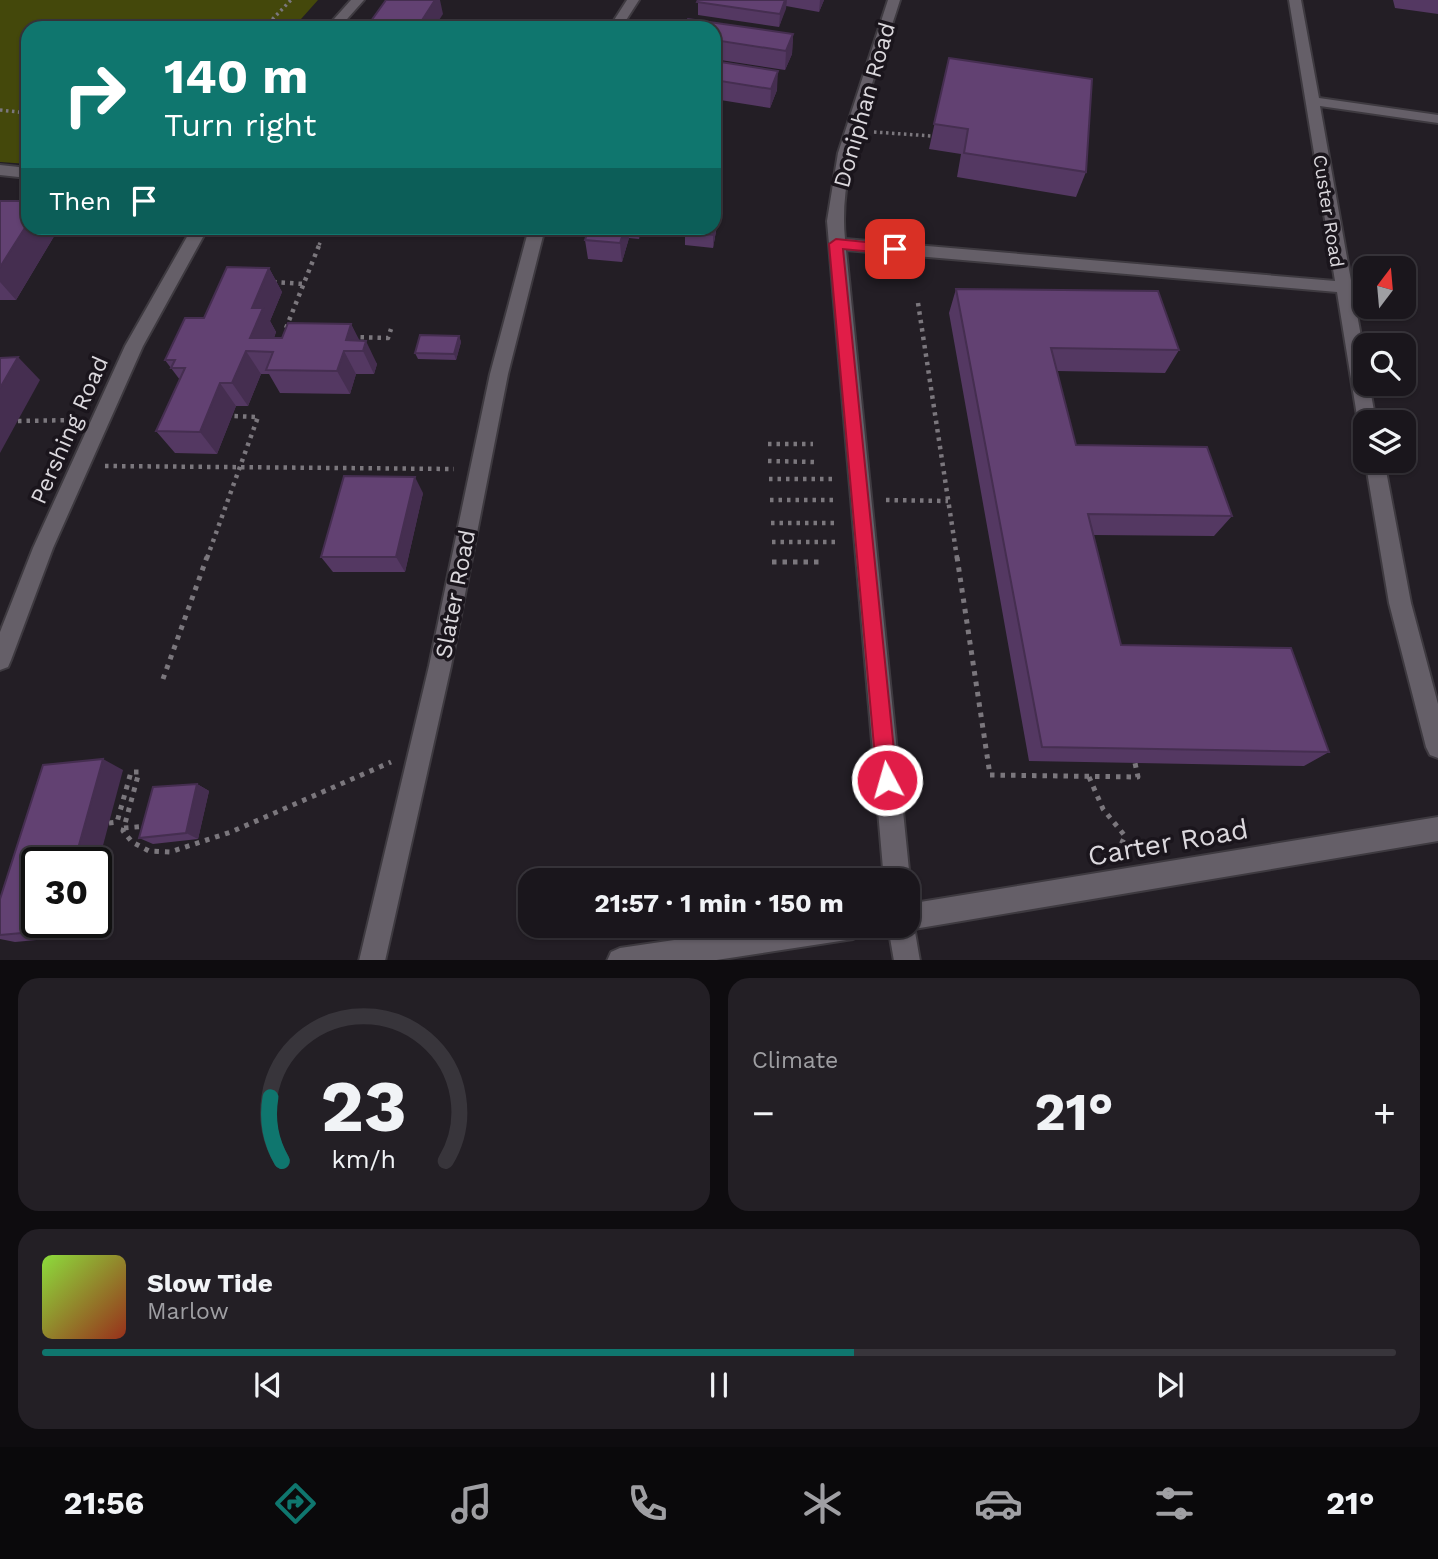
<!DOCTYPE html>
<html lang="en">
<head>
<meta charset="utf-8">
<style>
	:root { --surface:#1a161c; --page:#231f25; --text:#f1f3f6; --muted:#9f9fa3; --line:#38353b; --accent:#0f766e }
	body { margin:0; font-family:"Work Sans",sans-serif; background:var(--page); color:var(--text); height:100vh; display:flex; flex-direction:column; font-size:26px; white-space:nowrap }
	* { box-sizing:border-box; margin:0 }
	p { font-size:23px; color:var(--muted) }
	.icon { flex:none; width:38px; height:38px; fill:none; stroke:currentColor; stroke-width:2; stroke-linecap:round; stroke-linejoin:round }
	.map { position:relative; height:960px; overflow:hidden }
	.details { display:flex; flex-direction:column; gap:18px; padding:18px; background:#0e0c0f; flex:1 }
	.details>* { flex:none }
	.guide { position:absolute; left:21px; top:21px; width:700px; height:214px; border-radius:21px; box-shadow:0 2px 5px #0004,0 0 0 2px var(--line); background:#0f766e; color:#fff; overflow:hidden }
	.needle { width:46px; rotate:16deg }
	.buttons { position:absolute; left:1353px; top:256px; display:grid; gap:14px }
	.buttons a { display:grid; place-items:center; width:63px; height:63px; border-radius:14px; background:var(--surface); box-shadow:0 2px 5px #0004,0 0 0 2px var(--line); font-size:35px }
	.speed { position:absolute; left:21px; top:847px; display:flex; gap:14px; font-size:35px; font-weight:700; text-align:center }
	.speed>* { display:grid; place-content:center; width:91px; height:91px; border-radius:50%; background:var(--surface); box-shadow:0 2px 5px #0004,0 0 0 2px var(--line); line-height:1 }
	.speed .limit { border:4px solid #111; border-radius:10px; background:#fff; color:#111 }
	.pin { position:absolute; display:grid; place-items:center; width:60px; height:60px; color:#fff; margin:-30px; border-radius:14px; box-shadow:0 4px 10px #0006 }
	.me { position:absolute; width:77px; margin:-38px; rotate:354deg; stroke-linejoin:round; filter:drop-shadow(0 0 5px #0008) }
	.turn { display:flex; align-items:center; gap:24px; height:147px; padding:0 28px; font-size:32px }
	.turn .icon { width:91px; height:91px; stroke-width:2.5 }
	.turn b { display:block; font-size:49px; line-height:60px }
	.then { display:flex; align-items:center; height:66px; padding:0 28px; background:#0003; gap:14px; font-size:26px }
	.big { font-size:52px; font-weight:700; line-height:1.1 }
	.details .tile { flex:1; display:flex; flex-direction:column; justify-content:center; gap:10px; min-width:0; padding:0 24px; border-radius:21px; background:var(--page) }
	.details .dial { align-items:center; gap:0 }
	.dial svg { height:182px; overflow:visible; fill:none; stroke:var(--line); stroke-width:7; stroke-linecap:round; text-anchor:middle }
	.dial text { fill:var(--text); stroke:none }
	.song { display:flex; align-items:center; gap:21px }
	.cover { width:84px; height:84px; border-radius:10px; background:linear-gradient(135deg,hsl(90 70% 55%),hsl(10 70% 35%)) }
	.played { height:7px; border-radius:4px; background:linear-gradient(90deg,var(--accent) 60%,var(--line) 60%) }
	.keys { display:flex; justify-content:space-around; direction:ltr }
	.heat { display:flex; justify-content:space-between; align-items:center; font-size:38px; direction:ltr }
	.details .tiles { flex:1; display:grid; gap:18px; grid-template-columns:1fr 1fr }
	.tile:last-child { grid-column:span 2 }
	.trip { position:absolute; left:518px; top:868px; width:402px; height:70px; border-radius:21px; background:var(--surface); box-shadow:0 2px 5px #0004,0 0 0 2px var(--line); font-weight:700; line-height:70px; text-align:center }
	.tab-bar { display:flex; height:112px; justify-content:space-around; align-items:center; background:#0a090b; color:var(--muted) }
	.tab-bar .icon { width:49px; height:49px }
	.tab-bar .on { color:var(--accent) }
	.tab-bar b { font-size:32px; color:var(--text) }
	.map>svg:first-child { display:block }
	.green { fill:#44480b }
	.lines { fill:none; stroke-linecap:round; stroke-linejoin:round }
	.minor-casing { stroke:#3e3a40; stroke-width:4 }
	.tertiary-casing { stroke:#3e3a40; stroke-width:4 }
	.path-far2 { stroke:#7b777d; stroke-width:3.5; stroke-dasharray:2.5 3.5; stroke-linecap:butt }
	.path-far1 { stroke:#7b777d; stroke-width:4.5; stroke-dasharray:3.5 5; stroke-linecap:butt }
	.path { stroke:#7b777d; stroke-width:5; stroke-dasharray:4.5 6; stroke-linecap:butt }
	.minor { fill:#655f68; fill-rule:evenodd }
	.tertiary { fill:#655f68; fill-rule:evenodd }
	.wall { fill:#543862 }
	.shaded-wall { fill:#452e50 }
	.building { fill:#624172; stroke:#452e50; stroke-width:2 }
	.route { fill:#e11d48; stroke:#92132f; stroke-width:2 }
	.labels { text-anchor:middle; stroke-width:7; stroke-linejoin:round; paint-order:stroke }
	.far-street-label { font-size:19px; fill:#dbd8dd; stroke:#1a151c }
	.street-label { font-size:23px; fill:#dbd8dd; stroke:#1a151c }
	.near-street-label { font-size:28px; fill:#dbd8dd; stroke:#1a151c }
</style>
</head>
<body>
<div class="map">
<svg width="1438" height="961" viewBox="0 0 1438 961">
	<rect width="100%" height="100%" fill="#231e25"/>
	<!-- green -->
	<path class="green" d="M0,0H318L293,28H28V164L0,162Z"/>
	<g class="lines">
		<defs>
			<g id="minor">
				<path d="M627,0H639L621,28H609Z"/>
				<path d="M888,0H900C878,71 837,166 845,239L1335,281L1289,0H1301L1319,98L1438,115V123L1320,106L1365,359V383H1369L1376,422H1365V429L1358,422L1337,292L846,250L910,880L908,883V880H884L827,221L838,153Z"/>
				<path d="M0,165L28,168V178L0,175Z"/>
				<path d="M529,228H545L508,374L451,666L385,961H359L429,666L490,374Z"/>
				<path d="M1365,459L1384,460L1411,603L1438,704V758L1430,755L1426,747L1389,603Z"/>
				<path d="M908,916L914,926L920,961H894L888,926H908Z"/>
			</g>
			<g id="tertiary">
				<path d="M351,0H364L339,28H326Z"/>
				<path d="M192,228H208L143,346L53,548L11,660L8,667L0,670V632L33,548L125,346Z"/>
				<path d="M1438,817V841L908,930L899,926H908V904Z"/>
				<path d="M769,926H866L862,935L853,939L710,961H607L611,952L620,948Z"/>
			</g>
		</defs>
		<!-- minor casing -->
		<use href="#minor" class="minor-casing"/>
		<!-- tertiary casing -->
		<use href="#tertiary" class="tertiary-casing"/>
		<!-- path-far2 -->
		<g class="path-far2">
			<path d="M264,28L291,0"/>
			<path d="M0,110L28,113"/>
			<path d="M874,132L932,136"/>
			<path d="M319,245L321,241"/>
		</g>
		<!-- path-far1 -->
		<g class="path-far1">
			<path d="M273,282L304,284"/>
			<path d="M918,303L957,558"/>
			<path d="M286,328L320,243"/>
			<path d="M352,337L388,338L391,329"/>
			<path d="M18,421L73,420"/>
			<path d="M768,444H813"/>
			<path d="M768,461L814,462"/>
			<path d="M105,466L454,469"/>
			<path d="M769,479H836"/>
			<path d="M770,500H835"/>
			<path d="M886,500L948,501"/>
			<path d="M771,523H837"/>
			<path d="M772,542H838"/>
			<path d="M207,558L258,417L232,416"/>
		</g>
		<!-- path -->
		<g class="path">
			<path d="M957,557L990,775L1138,777L1135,763"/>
			<path d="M772,562H820"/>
			<path d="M163,679L207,557"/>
			<path d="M1089,777L1103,809L1125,836L1120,847L1123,855"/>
			<path d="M109,823L117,822L131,772H139L123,831L132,842L149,851L170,852L231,832L391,762"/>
			<path d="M124,828L148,826"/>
		</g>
		<!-- minor -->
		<use href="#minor" class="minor"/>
		<!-- tertiary -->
		<use href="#tertiary" class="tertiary"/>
	</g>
	<!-- wall -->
	<g class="wall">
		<path d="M698,0H824L819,12L786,6L779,27L698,15Z"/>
		<path d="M1393,0H1438V14L1395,8Z"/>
		<path d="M714,28L793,34L792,54L785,70L714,59Z"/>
		<path d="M949,58L1086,172L1076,197L957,177L961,154L929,149Z"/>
		<path d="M714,61L777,90L770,108L714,99Z"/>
		<path d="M0,201L28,228H59L16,300H0Z"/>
		<path d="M718,207V220L713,248L685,245V232Z"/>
		<path d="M581,228H641L639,239L629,238L622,262L588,259L585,240L587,234L581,233Z"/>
		<path d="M269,268L282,292L270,321L276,332L274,338H282L351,324L359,341L377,364L374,374H356L350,394L280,393L269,374H261L248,406H236L217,454L175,453L156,431L180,380L165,360Z"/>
		<path d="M956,289L1179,350L1165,373L1057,371L1076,445L1232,516L1214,536L1093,535L1121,645L1329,752L1304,766L1029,761L949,313Z"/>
		<path d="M459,336L461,342L456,360L418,359L415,353Z"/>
		<path d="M423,493L405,572H333L321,557Z"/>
		<path d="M123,770L37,922H83L79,936L15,942L0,939V899Z"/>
		<path d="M197,784L209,791L198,839L153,844L139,838Z"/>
	</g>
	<!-- shaded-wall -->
	<g class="shaded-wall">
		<path d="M435,0H440L443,14L434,28H417Z"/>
		<path d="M785,0H787L786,9L779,27L780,14Z"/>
		<path d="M820,0H824L819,12Z"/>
		<path d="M793,34L792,54L785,70L786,51Z"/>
		<path d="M778,71L777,90L770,108L771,89Z"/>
		<path d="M718,207V220L713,248V235Z"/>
		<path d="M28,223V228H59L16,300L0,282V267Z"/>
		<path d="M625,228H628L629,238L622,262L620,243Z"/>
		<path d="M638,228H641L639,239Z"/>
		<path d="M269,268L282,292L270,321L276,332L268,352L250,338L252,308Z"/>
		<path d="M351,324L363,347L346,340Z"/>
		<path d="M459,336L461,342L456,360L454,354Z"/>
		<path d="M366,341L377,364L374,374L363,351Z"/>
		<path d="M246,351L261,374L248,406L232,383Z"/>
		<path d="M344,351L356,374L350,394L337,371Z"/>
		<path d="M18,357L40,380L0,453V388Z"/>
		<path d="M220,383L236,406L217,454L200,432Z"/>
		<path d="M415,477L423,493L405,572L396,557Z"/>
		<path d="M103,759L123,770L96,872V863H74Z"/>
		<path d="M197,784L209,791L198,839L186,833Z"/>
		<path d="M58,922H83L79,936L55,930Z"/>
	</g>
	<!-- building -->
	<g class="building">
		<path d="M386,0H435L417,28H366Z"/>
		<path d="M698,0H785L780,14L697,2Z"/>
		<path d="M688,19L793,34L786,51L714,40V28H683Z"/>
		<path d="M949,58L1092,79L1086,172L964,153L968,129L934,124Z"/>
		<path d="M714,61L778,71L771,89L714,80Z"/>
		<path d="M0,201H28V223L0,267Z"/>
		<path d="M714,206L718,207L713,235L685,232L686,228H714Z"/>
		<path d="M589,228H625L620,243L585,240Z"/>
		<path d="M227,267L269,268L252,308H263L250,338H282L288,323L351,324L346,340L366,341L363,351H344L337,371L266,370L273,352L246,351L232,383H220L200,432L156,431L185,368H171L175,360H165L185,318H204Z"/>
		<path d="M956,289L1158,291L1179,350L1051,348L1076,445L1207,447L1232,516L1088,514L1121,645L1291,648L1329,752L1042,747Z"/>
		<path d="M420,335L459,336L454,354L415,353Z"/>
		<path d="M18,357L0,388V358Z"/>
		<path d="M344,476L415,477L396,557H321Z"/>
		<path d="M103,759L74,863H37V922H58L55,930L0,935V899L43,765Z"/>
		<path d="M197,784L186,833L139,838L153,787Z"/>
	</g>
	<!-- route -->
	<path class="route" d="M836,239L895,245L901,249L895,254L843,249L897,780L894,787L887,790L880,787L877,780L829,244Z"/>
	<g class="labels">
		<!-- far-street labels -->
		<g class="far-street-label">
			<text transform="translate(1329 211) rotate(81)" y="7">Custer Road</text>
		</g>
		<!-- street labels -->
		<g class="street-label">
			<text transform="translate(864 105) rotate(-74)" y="8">Doniphan Road</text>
			<text transform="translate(69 430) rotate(-66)" y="8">Pershing Road</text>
			<text transform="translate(455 594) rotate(-79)" y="8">Slater Road</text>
		</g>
		<!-- near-street labels -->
		<g class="near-street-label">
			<text transform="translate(1168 842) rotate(-10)" y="10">Carter Road</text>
		</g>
	</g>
</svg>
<div class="buttons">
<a><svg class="needle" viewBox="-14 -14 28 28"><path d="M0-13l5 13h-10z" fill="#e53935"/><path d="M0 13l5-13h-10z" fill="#9f9fa3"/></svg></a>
<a><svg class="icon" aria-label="search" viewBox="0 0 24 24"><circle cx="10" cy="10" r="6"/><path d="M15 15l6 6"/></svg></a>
<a><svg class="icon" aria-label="layers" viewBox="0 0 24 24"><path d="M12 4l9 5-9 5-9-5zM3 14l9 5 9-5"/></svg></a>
</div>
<div class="speed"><div class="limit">30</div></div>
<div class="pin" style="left:895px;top:249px;background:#d93025"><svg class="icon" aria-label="arrive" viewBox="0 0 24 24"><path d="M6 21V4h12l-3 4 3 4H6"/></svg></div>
<svg class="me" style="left:887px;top:780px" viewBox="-20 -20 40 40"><circle r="17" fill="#e11d48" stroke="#fff" stroke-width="3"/><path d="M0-11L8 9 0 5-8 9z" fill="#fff"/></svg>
<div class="trip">21:57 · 1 min · 150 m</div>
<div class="guide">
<div class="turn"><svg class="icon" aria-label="right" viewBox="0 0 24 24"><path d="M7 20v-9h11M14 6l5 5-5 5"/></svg><div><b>140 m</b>Turn right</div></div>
<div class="then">Then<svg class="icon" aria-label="arrive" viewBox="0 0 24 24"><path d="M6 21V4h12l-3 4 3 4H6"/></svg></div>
</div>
</div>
<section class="details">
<div class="tiles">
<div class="tile dial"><svg viewBox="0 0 100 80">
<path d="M14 69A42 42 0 1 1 86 69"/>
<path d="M14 69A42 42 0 0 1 9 41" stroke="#0f766e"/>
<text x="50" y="56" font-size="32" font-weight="700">23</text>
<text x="50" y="72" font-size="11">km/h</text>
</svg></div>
<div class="tile"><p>Climate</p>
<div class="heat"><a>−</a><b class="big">21°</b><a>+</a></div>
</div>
<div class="tile">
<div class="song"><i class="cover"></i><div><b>Slow Tide</b><p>Marlow</p></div></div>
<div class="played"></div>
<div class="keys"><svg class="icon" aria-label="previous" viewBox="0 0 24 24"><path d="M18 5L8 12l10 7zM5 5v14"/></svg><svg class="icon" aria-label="pause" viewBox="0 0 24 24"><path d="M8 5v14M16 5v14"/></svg><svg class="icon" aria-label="next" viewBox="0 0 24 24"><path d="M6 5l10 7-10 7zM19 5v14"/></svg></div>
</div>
</div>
</section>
<nav class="tab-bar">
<b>21:56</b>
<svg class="icon on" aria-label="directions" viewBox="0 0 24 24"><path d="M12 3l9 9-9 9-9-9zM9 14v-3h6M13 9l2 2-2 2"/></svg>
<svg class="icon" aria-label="music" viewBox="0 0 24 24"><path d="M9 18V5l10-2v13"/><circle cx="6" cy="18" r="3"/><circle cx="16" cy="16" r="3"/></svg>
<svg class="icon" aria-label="phone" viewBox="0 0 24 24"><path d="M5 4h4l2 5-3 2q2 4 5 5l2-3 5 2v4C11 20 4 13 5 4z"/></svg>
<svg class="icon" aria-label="climate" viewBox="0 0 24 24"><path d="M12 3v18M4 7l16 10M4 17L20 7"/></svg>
<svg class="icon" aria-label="car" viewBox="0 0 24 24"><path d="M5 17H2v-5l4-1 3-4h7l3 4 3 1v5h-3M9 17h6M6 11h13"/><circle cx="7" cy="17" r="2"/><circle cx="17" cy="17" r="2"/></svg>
<svg class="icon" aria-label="filters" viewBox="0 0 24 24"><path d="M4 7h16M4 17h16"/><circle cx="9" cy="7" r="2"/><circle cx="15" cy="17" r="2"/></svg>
<b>21°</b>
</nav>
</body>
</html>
